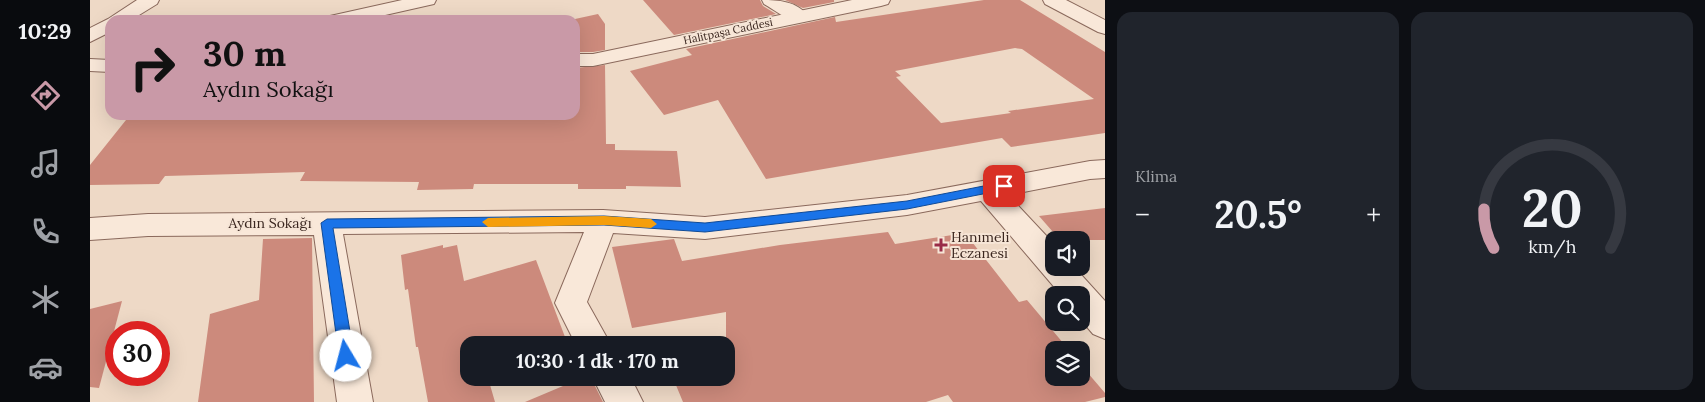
<!DOCTYPE html>
<html lang="tr">
<head>
<meta charset="utf-8">
<style>
	:root { --surface:#171b24; --page:#20242c; --text:#f1f3f6; --muted:#9ea1a6; --line:#363941; --accent:#c999a7 }
	body { margin:0; font-family:Lora,serif; background:var(--page); color:var(--text); height:100vh; display:flex; flex-direction:column; font-size:19px; white-space:nowrap }
	* { box-sizing:border-box; margin:0 }
	p { font-size:16px; color:var(--muted) }
	.icon { flex:none; width:28px; height:28px; fill:none; stroke:currentColor; stroke-width:2; stroke-linecap:round; stroke-linejoin:round }
	.map { position:relative; flex:1; overflow:hidden }
	.drawer { display:flex; flex-direction:column; gap:12px; padding:12px; background:#0d0f14; width:600px }
	.drawer>* { flex:none }
	.top-card { position:absolute; left:15px; top:15px; width:475px; height:105px; border-radius:15px; box-shadow:0 5px 20px #0002; background:#c999a7; color:#111; overflow:hidden }
	.controls { position:absolute; left:955px; top:231px; display:grid; gap:10px }
	.controls a { display:grid; place-items:center; width:45px; height:45px; border-radius:10px; background:var(--surface); box-shadow:0 5px 20px #0002; font-size:25px }
	.speed { position:absolute; left:15px; top:321px; display:flex; gap:10px; font-size:25px; font-weight:700; text-align:center }
	.speed>* { display:grid; place-content:center; width:65px; height:65px; border-radius:50%; background:var(--surface); box-shadow:0 5px 20px #0002; line-height:1 }
	.speed .limit { border:8px solid #d22; background:#fff; color:#111 }
	.pin { position:absolute; display:grid; place-items:center; width:42px; height:42px; color:#fff; margin:-21px; border-radius:10px; box-shadow:0 2px 8px #0006 }
	.me { position:absolute; width:55px; margin:-28px; rotate:352deg; stroke-linejoin:round; filter:drop-shadow(0 0 4px #0008) }
	.turn { display:flex; align-items:center; gap:18px; height:105px; padding:0 15px; font-size:22px }
	.turn .icon { width:65px; height:65px; stroke-width:2.5 }
	.turn b { display:block; font-size:35px; line-height:42px }
	.big { font-size:38px; font-weight:800; line-height:1.1 }
	.drawer .widget { flex:1; display:flex; flex-direction:column; justify-content:center; gap:8px; min-width:0; padding:0 18px; border-radius:15px; background:var(--page) }
	.drawer .dial { align-items:center; gap:0 }
	.dial svg { height:130px; overflow:visible; fill:none; stroke:var(--line); stroke-width:7; stroke-linecap:round; text-anchor:middle }
	.dial text { fill:var(--text); stroke:none }
	.heat { display:flex; justify-content:space-between; align-items:center; font-size:28px; direction:ltr }
	.drawer .tiles { flex:1; display:grid; gap:12px; grid-template-columns:repeat(2,1fr) }
	.trip { position:absolute; left:370px; top:336px; width:275px; height:50px; border-radius:15px; background:var(--surface); box-shadow:0 5px 20px #0002; font-weight:800; line-height:50px; text-align:center }
	main { display:flex; flex:1; min-height:0 }
	.tab-bar { display:flex; flex-direction:column; width:90px; justify-content:space-around; align-items:center; background:#090b0e; color:var(--muted) }
	.tab-bar .icon { width:35px; height:35px }
	.tab-bar .selected { color:var(--accent) }
	.tab-bar b { font-size:22px; color:var(--text) }
	.map>svg:first-child { display:block }
	.building { fill:#cc8a7c; fill-rule:evenodd }
	.lines { fill:none; stroke-linecap:round; stroke-linejoin:round }
	.minor-casing { stroke:#8a695c; stroke-width:2 }
	.tertiary-casing { stroke:#8a695c; stroke-width:2 }
	.minor { fill:#f9e8d9; fill-rule:evenodd }
	.tertiary { fill:#f9e8d9; fill-rule:evenodd }
	.route { fill:#1a73e8; stroke:#114b97 }
	.slow { fill:#f59e0b }
	.poi-dot { fill:#992b47; stroke:#f6e5d6; stroke-width:2 }
	.labels { text-anchor:middle; stroke-width:4; stroke-linejoin:round; paint-order:stroke }
	.far-street-label { font-size:11px; fill:#3a261f; stroke:#f6e5d6 }
	.street-label { font-size:14px; fill:#3a261f; stroke:#f6e5d6 }
	.poi-label { font-size:14px; fill:#3a261f; stroke:#f6e5d6; text-anchor:start }
</style>
</head>
<body>
<main>
<nav class="tab-bar">
<b>10:29</b>
<svg class="icon selected" aria-label="directions" viewBox="0 0 24 24"><path d="M12 3l9 9-9 9-9-9zM9 14v-3h6M13 9l2 2-2 2"/></svg>
<svg class="icon" aria-label="music" viewBox="0 0 24 24"><path d="M9 18V5l10-2v13"/><circle cx="6" cy="18" r="3"/><circle cx="16" cy="16" r="3"/></svg>
<svg class="icon" aria-label="phone" viewBox="0 0 24 24"><path d="M5 4h4l2 5-3 2q2 4 5 5l2-3 5 2v4C11 20 4 13 5 4z"/></svg>
<svg class="icon" aria-label="climate" viewBox="0 0 24 24"><path d="M12 3v18M4 7l16 10M4 17L20 7"/></svg>
<svg class="icon" aria-label="car" viewBox="0 0 24 24"><path d="M5 17H2v-5l4-1 3-4h7l3 4 3 1v5h-3M9 17h6M6 11h13"/><circle cx="7" cy="17" r="2"/><circle cx="17" cy="17" r="2"/></svg>
</nav>
<div class="map">
<svg width="1015" height="402" viewBox="0 0 1015 402">
	<rect width="100%" height="100%" fill="#eed9c6"/>
	<!-- building -->
	<g class="building">
		<path d="M553,0H670L673,6L686,14L584,35Z"/>
		<path d="M695,0H744V2L713,8Z"/>
		<path d="M894,0H930L1015,52V133L921,147L912,138L676,179L628,100L574,115L540,71L602,55L596,49L745,17L746,22ZM925,48L932,49L1004,99L918,111L921,113L851,123L806,77L811,76L805,71Z"/>
		<path d="M508,14L515,24V50L503,52H485V19Z"/>
		<path d="M515,65L516,144H525V150L587,151L591,187L536,186V189H488V184H384L383,189L327,190L329,182L210,181L215,172L75,176L69,184L0,185V165L40,115H485V68Z"/>
		<path d="M1015,208V240H970L949,216Z"/>
		<path d="M798,232L805,244L875,233L929,302L937,300L979,350H964V378H991V365L1015,393V397L995,402H863L858,395L836,402H593L583,378H636V312L542,328L522,247L584,239L592,261L690,245Z"/>
		<path d="M222,238L224,402H108L120,314L169,300L173,239Z"/>
		<path d="M353,245V248L367,245L374,281L446,260L478,345H379V378H398L405,402H338L328,347H326L318,289L315,290L311,255Z"/>
		<path d="M32,301L9,388L0,387V309Z"/>
		<path d="M492,378H501L513,402H435Z"/>
	</g>
	<g class="lines">
		<defs>
			<g id="minor">
				<path d="M312,0H346L344,4L273,20H237L240,16Z"/>
				<path d="M672,0C688,0 707,1 718,16L715,20C700,24 687,11 674,4Z"/>
				<path d="M953,0H976L1015,20V34L1008,32L955,4Z"/>
				<path d="M1015,160V178L1000,179L918,195L964,244V268H985L1015,301V339L1003,334L991,320V295H971L891,201L817,215L615,239L523,233L497,302L521,345H486L465,303L494,232L253,234L283,402H247L224,235L58,236L0,240V218L58,214L513,210L615,217L817,195L1000,161Z"/>
				<path d="M503,378H541L553,402H515Z"/>
			</g>
			<g id="tertiary">
				<path d="M47,0H69L67,4L41,20H20V32L0,42V28L18,19Z"/>
				<path d="M762,0H800L798,4L791,6L503,66H485V54H503Z"/>
				<path d="M0,59L20,60V72L0,71Z"/>
			</g>
		</defs>
		<!-- minor casing -->
		<use href="#minor" class="minor-casing"/>
		<!-- tertiary casing -->
		<use href="#tertiary" class="tertiary-casing"/>
		<!-- minor -->
		<use href="#minor" class="minor"/>
		<!-- tertiary -->
		<use href="#tertiary" class="tertiary"/>
	</g>
	<!-- route -->
	<path class="route" d="M914,182L920,186L918,189L817,209L615,232L514,225L243,228L264,356L262,361L256,363L251,361L249,356L231,223L237,219L514,216L615,223L817,201Z"/>
	<!-- slow -->
	<path class="slow" d="M514,216L561,219L567,224L561,228L514,225L398,227L392,222L398,218Z"/>
	<!-- markers -->
	<path class="poi-dot" d="M848.5 237.5h5v5h5v5h-5v5h-5v-5h-5v-5h5z"/>
	<g class="labels">
		<!-- far-street labels -->
		<g class="far-street-label">
			<text transform="translate(638 31) rotate(-12)" y="4">Halitpaşa Caddesi</text>
		</g>
		<!-- street labels -->
		<g class="street-label">
			<text x="180" y="228">Aydın Sokağı</text>
		</g>
		<!-- poi labels -->
		<g class="poi-label">
			<text x="861" y="242">Hanımeli<tspan x="861" dy="16">Eczanesi</tspan></text>
		</g>
	</g>
</svg>
<div class="controls">
<a><svg class="icon" aria-label="sound" viewBox="0 0 24 24"><path d="M4 9h4l5-4v14l-5-4H4zM17 9q2 3 0 6"/></svg></a>
<a><svg class="icon" aria-label="search" viewBox="0 0 24 24"><circle cx="10" cy="10" r="6"/><path d="M15 15l6 6"/></svg></a>
<a><svg class="icon" aria-label="layers" viewBox="0 0 24 24"><path d="M12 4l9 5-9 5-9-5zM3 14l9 5 9-5"/></svg></a>
</div>
<div class="speed"><div class="limit">30</div></div>
<div class="pin" style="left:914px;top:186px;background:#d93025"><svg class="icon" aria-label="arrive" viewBox="0 0 24 24"><path d="M6 21V4h12l-3 4 3 4H6"/></svg></div>
<svg class="me" style="left:256px;top:356px" viewBox="-20 -20 40 40"><circle r="19" fill="#fff"/><path d="M0-13L10 11 0 6-10 11z" fill="#1a73e8"/></svg>
<div class="trip">10:30 · 1 dk · 170 m</div>
<div class="top-card">
<div class="turn"><svg class="icon" aria-label="right" viewBox="0 0 24 24"><path d="M7 20v-9h11M14 6l5 5-5 5"/></svg><div><b>30 m</b>Aydın Sokağı</div></div>
</div>
</div>
<section class="drawer">
<div class="tiles">
<div class="widget"><p>Klima</p>
<div class="heat"><a>−</a><b class="big">20.5°</b><a>+</a></div>
</div>
<div class="widget dial"><svg viewBox="0 0 100 80">
<path d="M14 69A42 42 0 1 1 86 69"/>
<path d="M14 69A42 42 0 0 1 8 45" stroke="#c999a7"/>
<text x="50" y="56" font-size="32" font-weight="700">20</text>
<text x="50" y="72" font-size="11">km/h</text>
</svg></div>
</div>
</section>
</main>
</body>
</html>
